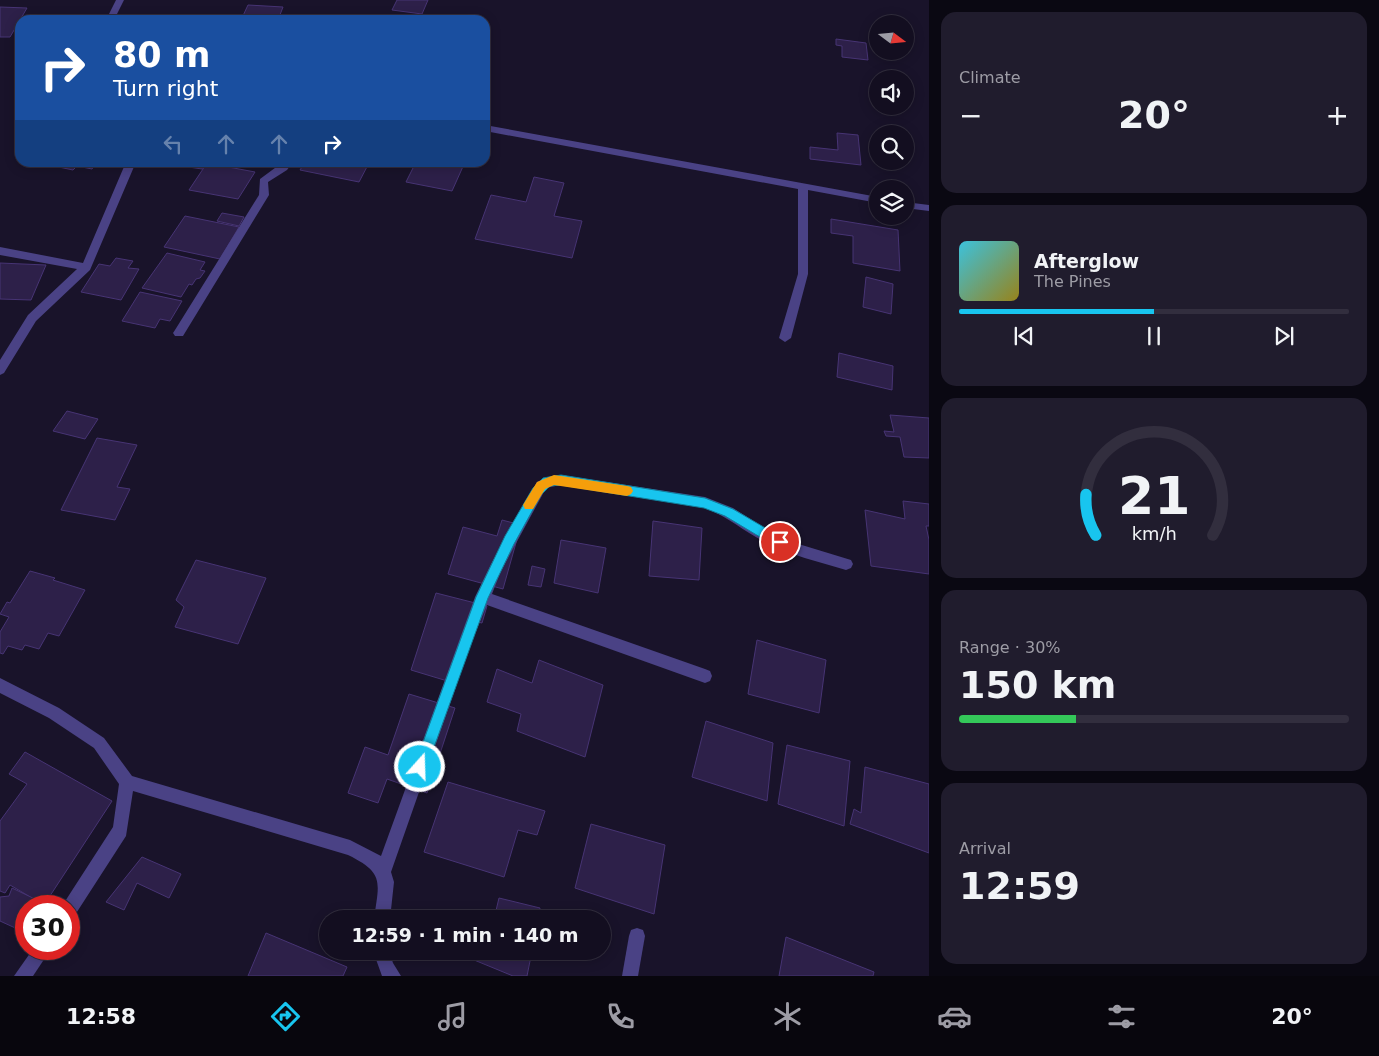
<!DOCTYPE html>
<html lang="en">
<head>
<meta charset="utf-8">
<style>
	:root { --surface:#130e20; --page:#201c2d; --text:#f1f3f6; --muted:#9d9ca5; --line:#322e3e; --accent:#18c5ef }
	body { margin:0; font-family:"DejaVu Sans",sans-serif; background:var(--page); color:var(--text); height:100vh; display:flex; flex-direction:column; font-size:19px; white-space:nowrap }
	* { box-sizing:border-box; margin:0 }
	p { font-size:16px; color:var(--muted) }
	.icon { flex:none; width:28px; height:28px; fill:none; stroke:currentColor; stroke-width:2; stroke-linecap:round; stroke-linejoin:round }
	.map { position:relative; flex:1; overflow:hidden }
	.panel { display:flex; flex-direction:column; gap:12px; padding:12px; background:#0a0812; width:450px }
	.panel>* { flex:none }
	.hud { position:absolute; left:15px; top:15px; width:475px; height:152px; border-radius:15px; box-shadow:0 2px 12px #0003,0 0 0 1px var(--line); background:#1a4fa0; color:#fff; overflow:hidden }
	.needle { width:32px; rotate:106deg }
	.fabs { position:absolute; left:869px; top:15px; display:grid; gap:10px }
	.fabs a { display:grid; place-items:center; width:45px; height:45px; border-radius:50%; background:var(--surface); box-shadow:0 2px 12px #0003,0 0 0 1px var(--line); font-size:25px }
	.speed { position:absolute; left:15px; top:895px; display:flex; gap:10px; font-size:25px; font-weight:700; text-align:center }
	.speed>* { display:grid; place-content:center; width:65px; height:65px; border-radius:50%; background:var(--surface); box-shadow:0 2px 12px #0003,0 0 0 1px var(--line); line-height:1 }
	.speed .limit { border:8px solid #d22; background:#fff; color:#111 }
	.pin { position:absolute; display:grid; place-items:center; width:42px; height:42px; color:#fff; margin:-21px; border:2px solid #fff; border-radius:50%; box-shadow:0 1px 5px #0007 }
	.me { position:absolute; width:55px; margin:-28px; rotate:20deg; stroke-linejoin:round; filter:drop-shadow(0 0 4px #0008) }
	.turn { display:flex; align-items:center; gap:18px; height:105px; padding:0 15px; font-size:22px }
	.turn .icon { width:65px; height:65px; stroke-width:2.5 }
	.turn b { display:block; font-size:35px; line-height:42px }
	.lanes { display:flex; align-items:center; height:48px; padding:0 15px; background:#0003; justify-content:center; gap:25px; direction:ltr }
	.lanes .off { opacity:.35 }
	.big { font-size:38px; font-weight:800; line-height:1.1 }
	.panel .widget { flex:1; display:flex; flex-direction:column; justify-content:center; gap:8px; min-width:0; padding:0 18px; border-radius:15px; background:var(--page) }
	.panel .dial { align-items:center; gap:0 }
	.dial svg { height:130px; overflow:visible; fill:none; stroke:var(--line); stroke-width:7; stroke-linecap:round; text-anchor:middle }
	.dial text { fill:var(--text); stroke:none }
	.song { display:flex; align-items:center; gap:15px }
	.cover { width:60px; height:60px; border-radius:8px; background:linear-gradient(135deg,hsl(190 70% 55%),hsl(50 70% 35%)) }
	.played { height:5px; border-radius:2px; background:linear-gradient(90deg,var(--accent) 50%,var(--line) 50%) }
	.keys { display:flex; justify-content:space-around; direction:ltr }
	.heat { display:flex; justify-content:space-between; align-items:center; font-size:28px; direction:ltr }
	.charge { height:8px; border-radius:4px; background:linear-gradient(90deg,#34c759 30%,var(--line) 0) }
	.trip { position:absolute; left:319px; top:910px; width:292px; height:50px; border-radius:25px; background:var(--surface); box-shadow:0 2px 12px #0003,0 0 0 1px var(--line); font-weight:800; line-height:50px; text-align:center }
	.dock { display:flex; height:80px; justify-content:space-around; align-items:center; background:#08060d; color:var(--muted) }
	.dock .icon { width:35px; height:35px }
	.dock .on { color:var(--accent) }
	.dock b { font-size:22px; color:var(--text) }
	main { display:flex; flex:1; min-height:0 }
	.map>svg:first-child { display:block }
	.building { fill:#2d2049; stroke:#473474 }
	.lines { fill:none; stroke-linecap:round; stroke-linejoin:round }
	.minor { fill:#4a4285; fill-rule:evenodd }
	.route { fill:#18c5ef; stroke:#10809b }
	.slow { fill:#f59e0b }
</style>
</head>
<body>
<main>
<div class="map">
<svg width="929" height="976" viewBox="0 0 929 976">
	<rect width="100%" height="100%" fill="#19132a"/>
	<!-- building -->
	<g class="building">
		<path d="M397,0H428L422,14L392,10Z"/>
		<path d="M248,5L283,7L278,20H241Z"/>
		<path d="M0,7L27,8L10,37H0Z"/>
		<path d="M836,39L866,43L868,60L842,57V46L836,45Z"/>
		<path d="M837,133L858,135L861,165L810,159V147L838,150Z"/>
		<path d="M56,162H97L92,169L77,166L73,170L54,166Z"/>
		<path d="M184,162H205L202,169L182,166Z"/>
		<path d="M305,162H365L369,163L359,182L300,170Z"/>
		<path d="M416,162H465L452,191L406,182Z"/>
		<path d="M207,163L255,172L238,199L189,190Z"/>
		<path d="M534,177L564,183L554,216L582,221L572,258L475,239L491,195L526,202Z"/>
		<path d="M222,213L244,217L239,226L217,221Z"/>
		<path d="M185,216L239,227L220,259L164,247Z"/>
		<path d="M831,219L898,230L900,271L853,263V236L831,233Z"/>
		<path d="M167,253L205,262L200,270L205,271L200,278L196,279L192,285L189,284L181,297L142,288Z"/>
		<path d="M116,258L133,261L128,268L139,269L121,300L81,292L99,264L110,266Z"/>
		<path d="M0,263L46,265L31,300L0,299Z"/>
		<path d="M866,277L893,284L891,314L863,307Z"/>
		<path d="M140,292L182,301L170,321L160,319L155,328L122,321Z"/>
		<path d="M839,353L893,366L892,390L837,377Z"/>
		<path d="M67,411L98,419L85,439L53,431Z"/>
		<path d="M890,415L929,418V458L904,457L900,437L886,436L884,431L894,432Z"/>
		<path d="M97,438L137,445L117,487L130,489L115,520L61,510Z"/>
		<path d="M903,501L929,504V526H926L929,540V574L871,566L865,510L905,519Z"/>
		<path d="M502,520L521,525L503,589L448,574L463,527L497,536Z"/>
		<path d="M653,521L702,528L699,580L649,576Z"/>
		<path d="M561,540L606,548L598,593L554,583Z"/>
		<path d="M196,560L266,578L238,644L175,627L184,607L176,600Z"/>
		<path d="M532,566L545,569L541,587L528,585Z"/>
		<path d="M30,571L55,578L53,580L85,590L59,636L48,633L39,649L25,645L22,650L8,646L3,654L0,653V632L9,617L0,614L7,602L10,603Z"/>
		<path d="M436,593L487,606L482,623L473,621L454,683L411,670Z"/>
		<path d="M757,640L826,660L819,713L748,694Z"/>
		<path d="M539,660L603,685L585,757L517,731L521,714L487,702L497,669L532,683Z"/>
		<path d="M409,694L455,708L427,793L387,779L378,803L348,793L365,747L388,755Z"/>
		<path d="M706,721L773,743L767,801L692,777Z"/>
		<path d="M787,745L850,761L844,826L778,804Z"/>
		<path d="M25,752L112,801L44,905L10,885L5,893L0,891V821L27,784L9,774Z"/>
		<path d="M865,767L929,784V853L850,824L854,809L861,813Z"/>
		<path d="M448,782L545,811L537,835L518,830L504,877L424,852Z"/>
		<path d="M591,824L665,845L654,914L575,888Z"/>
		<path d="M142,857L181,874L169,898L137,883L124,910L106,902Z"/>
		<path d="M12,888L41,902L39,906H26V929L24,932L0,921V897L9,896Z"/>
		<path d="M499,898L540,908L538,919H494Z"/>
		<path d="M266,933L347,967L343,976H248Z"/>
		<path d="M786,937L874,972L873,976H779Z"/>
		<path d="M463,951H532L527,976H513L462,955Z"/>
	</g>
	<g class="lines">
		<!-- minor -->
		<g class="minor">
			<path d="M116,0H124L114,20H106Z"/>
			<path d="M485,125L878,197V203L808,190V274L791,338L785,342L779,338L798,274V189L485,131Z"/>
			<path d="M126,162H136L90,270L36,321L4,373L0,375V360L28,315L77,269L0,255V247L83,263Z"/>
			<path d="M283,162H293L287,170L268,182L269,195L183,336H175L173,333L175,330L259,195L260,179Z"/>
			<path d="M905,202L929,205V211L905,208Z"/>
			<path d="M561,475L705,497L733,508L774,534L792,542L851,560L853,564L851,568L846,570C819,562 790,555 765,542C743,531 730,518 705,508L561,485L550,487L545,490L501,571L492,594L705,669L710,671L712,676L710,681L705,683L487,605L473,638L391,872L394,882L390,919H374C379,882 385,873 348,855L133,791L126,836L75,915L69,917V906H62L113,827L119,784L94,748L49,718L0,693V678L59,708L104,738L132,776L350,840L381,856L475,597L491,564L537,482L547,477Z"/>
			<path d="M637,928L643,930L645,936L638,976H622L629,936L631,930Z"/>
			<path d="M33,949H51L33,976H14Z"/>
			<path d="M373,951H389L393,963L401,976H382Z"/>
		</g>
	</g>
	<!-- route -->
	<path class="route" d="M561,475L705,498L733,509L784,539L785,542L784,546L780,548L775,546L725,516L704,508L561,485L550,486L541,495L514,544L488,598L425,772L420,774L416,772L414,767L476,597L505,536L533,488L543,478Z"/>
	<!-- slow -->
	<path class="slow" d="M554,475L627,486L631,487L633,491L631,494L627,496L554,485L545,489L533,509H525L523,505L537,482Z"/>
</svg>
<div class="fabs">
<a><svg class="needle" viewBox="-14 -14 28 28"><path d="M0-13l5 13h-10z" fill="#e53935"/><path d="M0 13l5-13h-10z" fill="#9d9ca5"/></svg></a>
<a><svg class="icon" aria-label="sound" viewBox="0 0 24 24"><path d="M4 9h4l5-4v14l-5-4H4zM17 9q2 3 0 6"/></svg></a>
<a><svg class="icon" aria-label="search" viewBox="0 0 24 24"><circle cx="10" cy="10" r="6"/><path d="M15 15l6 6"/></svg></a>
<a><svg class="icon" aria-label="layers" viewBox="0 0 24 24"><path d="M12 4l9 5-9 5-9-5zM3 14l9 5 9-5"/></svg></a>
</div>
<div class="speed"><div class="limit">30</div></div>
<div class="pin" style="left:780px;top:542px;background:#d93025"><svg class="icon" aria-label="arrive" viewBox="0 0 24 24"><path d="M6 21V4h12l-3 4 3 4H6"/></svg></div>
<svg class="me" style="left:420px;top:767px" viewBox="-20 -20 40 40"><circle r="17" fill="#18c5ef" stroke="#fff" stroke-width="3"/><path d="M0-11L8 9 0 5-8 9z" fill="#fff"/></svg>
<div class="trip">12:59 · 1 min · 140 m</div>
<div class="hud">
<div class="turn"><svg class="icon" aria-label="right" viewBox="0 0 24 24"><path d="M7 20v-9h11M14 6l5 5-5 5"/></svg><div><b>80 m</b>Turn right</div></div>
<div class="lanes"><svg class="icon off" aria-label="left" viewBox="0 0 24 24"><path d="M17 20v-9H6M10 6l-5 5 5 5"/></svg><svg class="icon off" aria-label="ahead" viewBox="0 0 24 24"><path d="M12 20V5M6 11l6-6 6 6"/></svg><svg class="icon off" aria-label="ahead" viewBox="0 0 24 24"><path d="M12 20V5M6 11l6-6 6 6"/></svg><svg class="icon" aria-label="right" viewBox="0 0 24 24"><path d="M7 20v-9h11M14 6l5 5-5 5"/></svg></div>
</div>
</div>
<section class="panel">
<div class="widget"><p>Climate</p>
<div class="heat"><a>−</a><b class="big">20°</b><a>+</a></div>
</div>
<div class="widget">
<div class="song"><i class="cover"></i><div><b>Afterglow</b><p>The Pines</p></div></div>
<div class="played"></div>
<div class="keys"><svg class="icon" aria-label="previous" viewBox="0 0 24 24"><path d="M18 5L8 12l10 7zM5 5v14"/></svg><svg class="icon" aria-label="pause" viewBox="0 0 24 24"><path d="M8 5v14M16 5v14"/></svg><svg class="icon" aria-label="next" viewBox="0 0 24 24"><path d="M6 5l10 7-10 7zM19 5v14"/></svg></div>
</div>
<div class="widget dial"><svg viewBox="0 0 100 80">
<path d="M14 69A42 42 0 1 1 86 69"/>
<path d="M14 69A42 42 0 0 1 8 44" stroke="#18c5ef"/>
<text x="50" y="56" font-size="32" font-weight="700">21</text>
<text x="50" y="72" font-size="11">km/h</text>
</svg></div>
<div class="widget"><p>Range · 30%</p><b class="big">150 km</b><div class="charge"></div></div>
<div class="widget"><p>Arrival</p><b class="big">12:59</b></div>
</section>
</main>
<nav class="dock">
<b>12:58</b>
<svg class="icon on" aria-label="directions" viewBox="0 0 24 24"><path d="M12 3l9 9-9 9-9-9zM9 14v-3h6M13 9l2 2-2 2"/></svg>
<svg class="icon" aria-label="music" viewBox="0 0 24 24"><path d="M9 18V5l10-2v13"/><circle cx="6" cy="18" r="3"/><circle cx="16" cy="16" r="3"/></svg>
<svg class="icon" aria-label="phone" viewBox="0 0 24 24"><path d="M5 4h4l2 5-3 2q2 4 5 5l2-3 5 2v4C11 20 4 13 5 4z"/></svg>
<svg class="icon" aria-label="climate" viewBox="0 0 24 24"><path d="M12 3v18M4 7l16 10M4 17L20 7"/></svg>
<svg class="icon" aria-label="car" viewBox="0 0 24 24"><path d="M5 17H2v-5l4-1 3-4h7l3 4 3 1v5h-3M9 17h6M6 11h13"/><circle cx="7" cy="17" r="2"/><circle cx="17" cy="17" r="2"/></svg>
<svg class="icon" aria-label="filters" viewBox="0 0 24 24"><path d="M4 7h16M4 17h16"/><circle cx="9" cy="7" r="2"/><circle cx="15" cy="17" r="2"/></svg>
<b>20°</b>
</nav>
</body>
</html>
